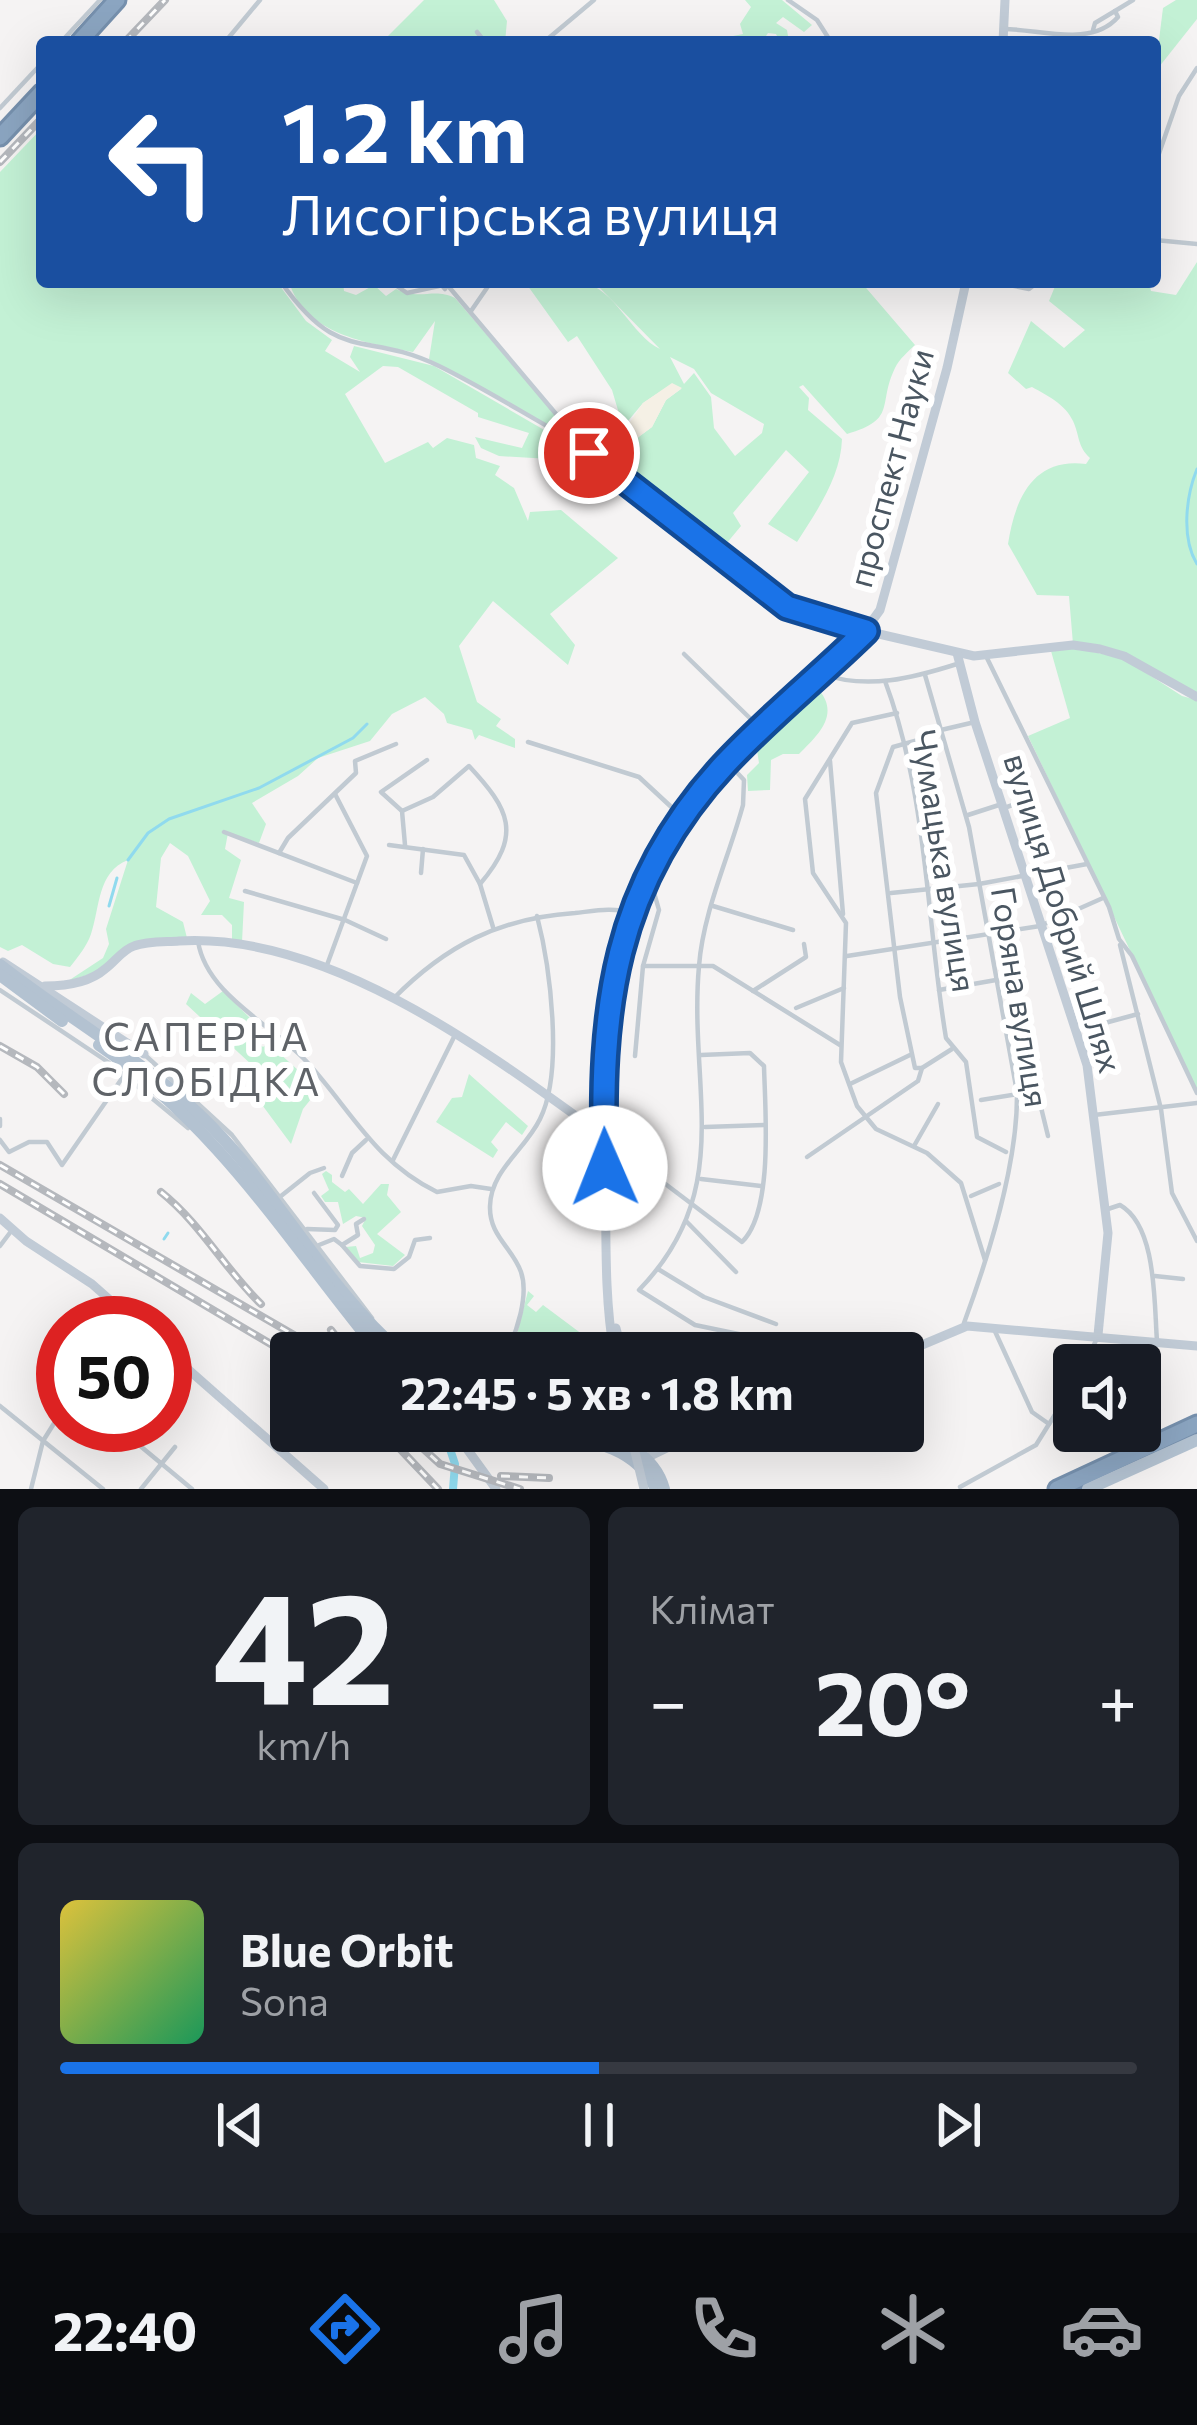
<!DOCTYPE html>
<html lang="uk">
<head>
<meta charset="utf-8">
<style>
	:root { --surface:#171b24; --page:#20242c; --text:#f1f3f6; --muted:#9ea1a6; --line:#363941; --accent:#1a73e8 }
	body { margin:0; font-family:Commissioner,sans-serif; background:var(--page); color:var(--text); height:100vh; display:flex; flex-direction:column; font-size:45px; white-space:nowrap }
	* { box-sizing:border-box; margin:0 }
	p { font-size:39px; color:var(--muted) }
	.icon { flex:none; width:66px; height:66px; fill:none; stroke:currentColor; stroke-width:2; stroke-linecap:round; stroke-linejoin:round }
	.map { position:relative; height:1489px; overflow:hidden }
	.side { display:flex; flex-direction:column; gap:18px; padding:18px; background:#0d0f14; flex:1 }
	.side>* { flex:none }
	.banner { position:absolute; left:36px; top:36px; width:1125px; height:252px; border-radius:12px; box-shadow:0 12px 48px #0002; background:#1a4fa0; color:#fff; overflow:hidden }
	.controls { position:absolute; left:1053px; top:1344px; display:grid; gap:24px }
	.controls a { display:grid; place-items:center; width:108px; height:108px; border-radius:12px; background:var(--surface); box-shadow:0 12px 48px #0002; font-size:60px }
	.speed { position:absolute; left:36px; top:1296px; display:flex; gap:24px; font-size:60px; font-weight:700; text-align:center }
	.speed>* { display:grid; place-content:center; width:156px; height:156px; border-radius:50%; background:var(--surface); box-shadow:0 12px 48px #0002; line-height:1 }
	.speed .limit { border:18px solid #d22; background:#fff; color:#111 }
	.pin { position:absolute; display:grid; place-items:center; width:102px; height:102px; color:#fff; margin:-51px; border:6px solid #fff; border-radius:50%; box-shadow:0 3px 12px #0007 }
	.me { position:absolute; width:132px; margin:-66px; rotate:359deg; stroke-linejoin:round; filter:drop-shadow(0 0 9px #0008) }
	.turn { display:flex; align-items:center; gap:42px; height:252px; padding:0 48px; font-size:54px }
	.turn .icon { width:156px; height:156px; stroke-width:2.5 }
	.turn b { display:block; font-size:84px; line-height:102px }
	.big { font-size:90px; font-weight:700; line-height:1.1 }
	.side .tile { flex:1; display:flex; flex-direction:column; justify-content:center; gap:18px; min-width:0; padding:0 42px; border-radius:18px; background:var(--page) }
	.side .dial { align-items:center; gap:0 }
	.dial b { font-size:156px; line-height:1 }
	.song { display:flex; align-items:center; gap:36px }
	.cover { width:144px; height:144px; border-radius:18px; background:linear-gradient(135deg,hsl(50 70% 55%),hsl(150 70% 35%)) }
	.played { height:12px; border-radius:6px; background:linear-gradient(90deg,var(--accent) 50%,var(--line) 50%) }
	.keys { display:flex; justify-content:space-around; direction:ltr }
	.heat { display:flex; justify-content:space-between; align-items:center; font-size:66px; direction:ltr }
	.side .tiles { flex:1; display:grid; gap:18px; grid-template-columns:1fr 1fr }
	.tile:last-child { grid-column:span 2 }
	.trip { position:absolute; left:270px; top:1332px; width:654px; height:120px; border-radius:12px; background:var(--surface); box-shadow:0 12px 48px #0002; font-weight:700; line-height:120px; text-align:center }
	.menu { display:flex; height:192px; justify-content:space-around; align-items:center; background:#090b0e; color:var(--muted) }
	.menu .icon { width:84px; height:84px }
	.menu .current { color:var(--accent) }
	.menu b { font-size:54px; color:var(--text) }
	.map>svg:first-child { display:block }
	.green { fill:#c3f1d5; fill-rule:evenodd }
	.sand { fill:#f5f0e5 }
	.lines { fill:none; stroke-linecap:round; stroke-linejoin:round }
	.stream { stroke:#90daee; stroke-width:3 }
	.river { stroke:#90daee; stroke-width:8 }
	.highway-casing { stroke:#7690ad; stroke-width:21 }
	.street { stroke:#c1cad2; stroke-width:4.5 }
	.secondary { stroke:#c1cbd6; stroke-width:9 }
	.primary { stroke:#b3c2d1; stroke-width:12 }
	.highway { stroke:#8ba5c1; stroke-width:15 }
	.rail-casing { stroke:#b5b8bd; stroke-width:8 }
	.rail { stroke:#fff; stroke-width:3; stroke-dasharray:9; stroke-linecap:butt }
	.secondary-bridge { stroke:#c1cbd6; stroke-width:9 }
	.route-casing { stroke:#114b97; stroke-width:30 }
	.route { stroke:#1a73e8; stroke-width:21 }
	.labels { text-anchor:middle; stroke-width:12; stroke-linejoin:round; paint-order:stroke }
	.street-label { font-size:33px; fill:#4a5661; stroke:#fff }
	.quarter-label { font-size:39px; letter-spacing:3px; fill:#5f6368; stroke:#fff }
</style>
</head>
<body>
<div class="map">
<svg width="1197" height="1489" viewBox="0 0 1197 1489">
	<rect width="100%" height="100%" fill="#f5f3f3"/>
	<!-- green -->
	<g class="green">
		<path d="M424,0H494L507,21L505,42H382Z"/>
		<path d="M745,0H782L812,25L804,32L783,17L776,23L787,30L789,42H780L776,34L768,33L762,42H703L743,34L740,24L751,7Z"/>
		<path d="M1176,0H1197V19L1155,72L1163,8Z"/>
		<path d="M42,128V282H277L306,321L332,340L325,351L360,372L350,357L354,346L434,366L565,442L550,459L499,456L481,448L475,437L522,448L529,433L478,417V413L398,367L383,366L345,394L385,463L428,442L433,448L447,438L474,445L476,458L500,466L495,475L514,488L528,521L530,512L561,510L618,558L550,614L575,645L568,665L493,601L459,646L477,702L501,719L496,726L515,739V748L479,735L475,740L472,730L447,723L444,714L425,697L392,714L370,741L318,758L298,776L252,803L266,824L259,843L228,833L225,849L241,860L229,898L244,902L242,942L232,940V925L222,915H201L210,901L188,856L170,843L161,858L156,907L183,922L187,938L139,942L100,971L68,981L103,958L109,944L106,929L128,860C97,872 100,908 91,934C87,946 78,957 70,967L53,964L22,945L8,951L0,947V172Z"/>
		<path d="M1197,262V695L1125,655L1073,644L1069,596L1037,595L1008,544C1015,499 1033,457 1086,464L1090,458C1077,446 1080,436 1073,421C1065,404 1048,396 1032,387L1026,389L1008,373L1031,321L1064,348L1085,330L1049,301L1056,284L1149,282L1151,291L1176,295Z"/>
		<path d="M289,282H343L344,291L356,295L374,285L386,296L396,289C420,301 434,287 455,298L564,424L559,431L429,359L435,321L413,352C366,343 305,334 289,282Z"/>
		<path d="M525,282C543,282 565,278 582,282C616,289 631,335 660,349L594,282H861L915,345C909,351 899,359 895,368C877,405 898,419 847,434L803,385L799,387L809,398L808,410L842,439C841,476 817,511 797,542L768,524L809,472L786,450L733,513L741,526L721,550L609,459L652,427L666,400L681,389L672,384L643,403L623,427L612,390L577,336L568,342ZM670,357L694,369L711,393L764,424L762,433L735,456L714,428L711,397L694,373L684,384Z"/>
		<path d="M1073,648L1123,658L1182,696L1197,700V1091L1028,736L1070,718L1051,651Z"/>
		<path d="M824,683L819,690C840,715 818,735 799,754H783L771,760L770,790L748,791L747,775L759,763L757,750L764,739Z"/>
		<path d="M223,991L251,1019L243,1029L263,1047L268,1043L319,1089L303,1109L291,1144L251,1090L266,1078L186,1004L191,993L205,1004Z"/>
		<path d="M469,1074L528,1126L522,1135L506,1122L491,1142L498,1150L493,1158L436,1122L452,1098L462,1097Z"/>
		<path d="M326,1171L332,1175V1182L345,1192L349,1189L363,1204L381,1184H389L387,1195L401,1212L377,1234L405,1255L393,1266L358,1262L346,1247L356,1246L360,1258L373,1253L375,1245L362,1226L366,1218L356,1216L343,1224L338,1202H325L321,1196L329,1190L322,1174Z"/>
		<path d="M528,1291L534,1296L527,1305L536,1312L543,1305L602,1349L601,1353H553L539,1342L527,1345L528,1353H512Z"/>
	</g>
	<!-- sand -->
	<path class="sand" d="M672,383L682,388L666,400L652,427L609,459L603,431L628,425L643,403Z"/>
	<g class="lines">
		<!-- stream -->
		<g class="stream">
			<path d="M1197,469C1186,496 1181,538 1197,564"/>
			<path d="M128,860L148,833L169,819L259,788L353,738L367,724"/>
			<path d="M109,906L117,878"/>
			<path d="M164,1239L168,1233"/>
		</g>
		<!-- river -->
		<path class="river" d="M449,1446L455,1464L453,1489"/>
		<defs>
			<g id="highway">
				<path d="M79,42L117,0"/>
				<path d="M0,137L42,92"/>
				<path d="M1057,1489L1197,1424"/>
			</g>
		</defs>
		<!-- highway casing -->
		<use href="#highway" class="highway-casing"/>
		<!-- street -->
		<g class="street">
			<path d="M788,0L817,20L831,42"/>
			<path d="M1004,29C1040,29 1091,48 1118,17L1115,11L1133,0"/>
			<path d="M1093,30L1095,23L1115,11"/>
			<path d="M477,32L485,42"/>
			<path d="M61,42L100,0"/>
			<path d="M225,42L260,0"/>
			<path d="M544,42L594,0"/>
			<path d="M0,108L42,63"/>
			<path d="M1155,165L1179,96L1197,68"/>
			<path d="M1155,240L1197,244"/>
			<path d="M281,282C341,367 363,329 439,366C484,388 526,415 570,439"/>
			<path d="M391,282L407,293L439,286"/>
			<path d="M439,282L445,289L449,282"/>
			<path d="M994,282L1029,289L1038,282"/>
			<path d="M449,287L589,453L787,607L866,631"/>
			<path d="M471,311L491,282"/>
			<path d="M684,654L758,726"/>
			<path d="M986,656L1109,907L1119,939L1132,956L1197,1093"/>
			<path d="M822,674C867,690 913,678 957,664"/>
			<path d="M925,675L969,827L1017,1092C1018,1164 989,1255 964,1323"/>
			<path d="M885,681C928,796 926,919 946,1038L966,1062L977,1137L1006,1152"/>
			<path d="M897,713L852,723L805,799L813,873L846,923L841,1062L857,1106L876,1129L927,1153L961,1183L985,1260"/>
			<path d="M941,730L975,722"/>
			<path d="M528,742L639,777L681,816"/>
			<path d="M830,761L843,914"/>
			<path d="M727,762L744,780L743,805C729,857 703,912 699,966C688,1088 737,1189 639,1290L695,1325L753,1337"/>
			<path d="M1004,808L1033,798"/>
			<path d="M402,811L433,797L469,766C509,809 523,834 480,884"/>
			<path d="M968,815L1002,804"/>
			<path d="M224,832L357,883"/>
			<path d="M389,845L464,855L480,884L493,927"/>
			<path d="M405,845L402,811L381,792L427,760"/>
			<path d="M279,853L288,838L356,773L355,761L396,744"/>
			<path d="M421,873L423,849"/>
			<path d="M245,891L345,920L386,939"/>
			<path d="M891,893L979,884L1087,864"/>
			<path d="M713,906L793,930"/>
			<path d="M198,941C206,995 273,1025 307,1062C351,1110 374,1161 437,1192L471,1186L491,1189"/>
			<path d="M1120,945L1161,1109L1172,1193L1197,1241"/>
			<path d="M847,956L1040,926L1103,898"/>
			<path d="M327,965L367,856L335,794"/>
			<path d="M643,966H713L840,1045"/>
			<path d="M0,990L108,1062L188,1128"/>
			<path d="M939,990L996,980"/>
			<path d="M753,991L806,957L804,944"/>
			<path d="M393,999C446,945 500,918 575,913C594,911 613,907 631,913"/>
			<path d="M796,1008L844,988"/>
			<path d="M1101,1024L1138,1014"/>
			<path d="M145,1055L232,1135L372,1318"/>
			<path d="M635,1056L643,966L659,910L651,882"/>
			<path d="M922,1068H915L900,997L876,793L893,747L940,734"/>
			<path d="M850,1084L910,1055"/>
			<path d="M981,1100L1037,1091L1048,1136"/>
			<path d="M1094,1115L1197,1103"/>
			<path d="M0,1119V1126"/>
			<path d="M705,1127L765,1125"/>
			<path d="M606,1139L742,1242C774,1211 765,1109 764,1066L750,1053L701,1055"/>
			<path d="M0,1140L9,1152L29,1142H47L62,1165L125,1074"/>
			<path d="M914,1146L938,1104"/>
			<path d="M807,1157L918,1081L922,1068L952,1049"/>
			<path d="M393,1160L454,1037"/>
			<path d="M342,1176L352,1153L366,1140"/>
			<path d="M701,1179L761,1186"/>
			<path d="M281,1196L310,1173L324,1168"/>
			<path d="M971,1196L999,1184"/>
			<path d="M1105,1210L1120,1205C1157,1226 1154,1303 1157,1341"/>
			<path d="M686,1221L736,1272"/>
			<path d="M307,1229L335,1230L338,1225L314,1193"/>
			<path d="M319,1245L334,1239L342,1245L358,1235L356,1224L364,1219"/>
			<path d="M342,1245L360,1266L394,1269L409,1257L415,1240L430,1238"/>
			<path d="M0,1246L12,1230"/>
			<path d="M658,1269L704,1297L776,1324"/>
			<path d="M1155,1276L1183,1279"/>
			<path d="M993,1327L1032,1412L1049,1424"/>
			<path d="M738,1348V1353"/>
			<path d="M506,1353C517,1332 529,1295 521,1272C512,1247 489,1236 490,1206C491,1170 525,1150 540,1119C564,1071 550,966 537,916"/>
			<path d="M1085,1365L1097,1338"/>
			<path d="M0,1406L103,1489"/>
			<path d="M115,1425L192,1489"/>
			<path d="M133,1441L144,1425"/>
			<path d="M960,1487L1036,1445L1074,1384"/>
			<path d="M31,1489L43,1441L63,1409"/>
			<path d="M141,1489L175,1447"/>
		</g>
		<!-- secondary -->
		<g class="secondary">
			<path d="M1003,42L1005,0"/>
			<path d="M866,631L974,656L1073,645L1100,649L1124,656L1197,697"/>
			<path d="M957,653L975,722L1087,1065L1108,1233L1098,1335"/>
			<path d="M3,962L144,1054"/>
			<path d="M45,986C65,986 89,983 105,969C115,962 122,950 134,946C147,941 165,942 179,941C329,932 489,1053 605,1137"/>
			<path d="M605,1160L614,1151H624"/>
			<path d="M0,1218L26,1241L92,1284L136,1323"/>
			<path d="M616,1328L622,1353"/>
			<path d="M165,1349L324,1489"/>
			<path d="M614,1353C603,1290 607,1225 605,1160C601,1005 615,888 722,768C765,720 817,679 862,635L880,610L947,368L966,282"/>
			<path d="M903,1353L967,1326L1197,1346"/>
			<path d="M454,1431L496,1489"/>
			<path d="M610,1433L676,1442"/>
			<path d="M642,1460L669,1447L740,1431"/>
		</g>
		<!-- primary -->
		<g class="primary">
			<path d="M0,965C70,1020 149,1063 212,1127C281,1197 326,1288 401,1353"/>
			<path d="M0,975L62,1021"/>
			<path d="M99,1045C219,1126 290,1244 380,1353"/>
			<path d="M536,1431C582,1440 633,1442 656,1489"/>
			<path d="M583,1431C617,1438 654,1452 664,1489"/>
			<path d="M1088,1489L1197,1440"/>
		</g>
		<!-- highway -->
		<use href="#highway" class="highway"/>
		<defs>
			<g id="rail">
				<path d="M125,42L165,0"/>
				<path d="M0,162L42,118"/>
				<path d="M0,1046L37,1067L64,1094"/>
				<path d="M0,1165L325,1353"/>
				<path d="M0,1184L291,1356"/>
				<path d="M161,1192C201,1224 224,1268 261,1304"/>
				<path d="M331,1330L349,1353"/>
				<path d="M383,1431L438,1489"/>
				<path d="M404,1431L440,1464L520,1489"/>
				<path d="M501,1476L549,1478"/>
			</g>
		</defs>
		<!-- rail casing -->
		<use href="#rail" class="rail-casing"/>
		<!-- rail -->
		<use href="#rail" class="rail"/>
		<!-- secondary-bridge -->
		<path class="secondary-bridge" d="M630,1431L644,1489"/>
	</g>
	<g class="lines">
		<defs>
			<path id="route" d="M589,453L787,607L866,631C820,676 769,717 725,764C613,884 599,1011 605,1168"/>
		</defs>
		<!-- route casing -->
		<use href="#route" class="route-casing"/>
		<!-- route -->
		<use href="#route" class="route"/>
	</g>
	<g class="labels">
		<!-- street labels -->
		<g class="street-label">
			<text transform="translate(891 468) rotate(-75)" y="12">проспект Науки</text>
			<text transform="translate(944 861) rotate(81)" y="12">Чумацька вулиця</text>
			<text transform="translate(1063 913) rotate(73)" y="12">вулиця Добрий Шлях</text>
			<text transform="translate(1020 997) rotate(81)" y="12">Горяна вулиця</text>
		</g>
		<!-- quarter labels -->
		<g class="quarter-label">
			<text x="207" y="1051">САПЕРНА<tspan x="207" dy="45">СЛОБІДКА</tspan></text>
		</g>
	</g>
</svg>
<div class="controls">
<a><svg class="icon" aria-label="sound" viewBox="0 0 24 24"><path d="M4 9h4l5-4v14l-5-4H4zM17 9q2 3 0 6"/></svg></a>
</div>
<div class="speed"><div class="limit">50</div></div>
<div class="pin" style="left:589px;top:453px;background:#d93025"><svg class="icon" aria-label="arrive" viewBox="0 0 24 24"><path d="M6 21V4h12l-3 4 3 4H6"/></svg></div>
<svg class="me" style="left:605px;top:1168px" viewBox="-20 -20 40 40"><circle r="19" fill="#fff"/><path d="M0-13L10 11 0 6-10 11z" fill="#1a73e8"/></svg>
<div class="trip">22:45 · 5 хв · 1.8 km</div>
<div class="banner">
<div class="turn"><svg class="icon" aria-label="left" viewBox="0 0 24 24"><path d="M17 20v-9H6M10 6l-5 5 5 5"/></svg><div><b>1.2 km</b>Лисогірська вулиця</div></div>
</div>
</div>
<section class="side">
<div class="tiles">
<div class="tile dial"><b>42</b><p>km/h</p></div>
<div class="tile"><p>Клімат</p>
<div class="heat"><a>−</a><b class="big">20°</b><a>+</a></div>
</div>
<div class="tile">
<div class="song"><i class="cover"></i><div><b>Blue Orbit</b><p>Sona</p></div></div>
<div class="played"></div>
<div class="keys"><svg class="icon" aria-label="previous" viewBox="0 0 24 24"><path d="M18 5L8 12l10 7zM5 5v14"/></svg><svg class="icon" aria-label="pause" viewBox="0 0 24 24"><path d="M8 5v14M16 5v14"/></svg><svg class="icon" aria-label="next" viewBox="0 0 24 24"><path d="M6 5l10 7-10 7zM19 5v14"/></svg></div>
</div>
</div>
</section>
<nav class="menu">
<b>22:40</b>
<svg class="icon current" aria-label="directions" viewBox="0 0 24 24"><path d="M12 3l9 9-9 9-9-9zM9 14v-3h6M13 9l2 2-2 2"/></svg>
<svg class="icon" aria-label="music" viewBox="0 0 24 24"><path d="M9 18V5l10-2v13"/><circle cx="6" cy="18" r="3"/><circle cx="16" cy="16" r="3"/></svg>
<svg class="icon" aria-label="phone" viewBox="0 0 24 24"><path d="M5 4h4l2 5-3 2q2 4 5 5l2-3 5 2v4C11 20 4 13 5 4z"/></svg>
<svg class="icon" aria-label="climate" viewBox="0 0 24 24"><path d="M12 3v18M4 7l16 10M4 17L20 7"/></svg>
<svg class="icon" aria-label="car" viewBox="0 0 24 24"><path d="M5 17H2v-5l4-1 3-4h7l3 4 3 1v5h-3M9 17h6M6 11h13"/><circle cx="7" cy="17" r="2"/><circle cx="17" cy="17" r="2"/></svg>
</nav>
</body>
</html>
